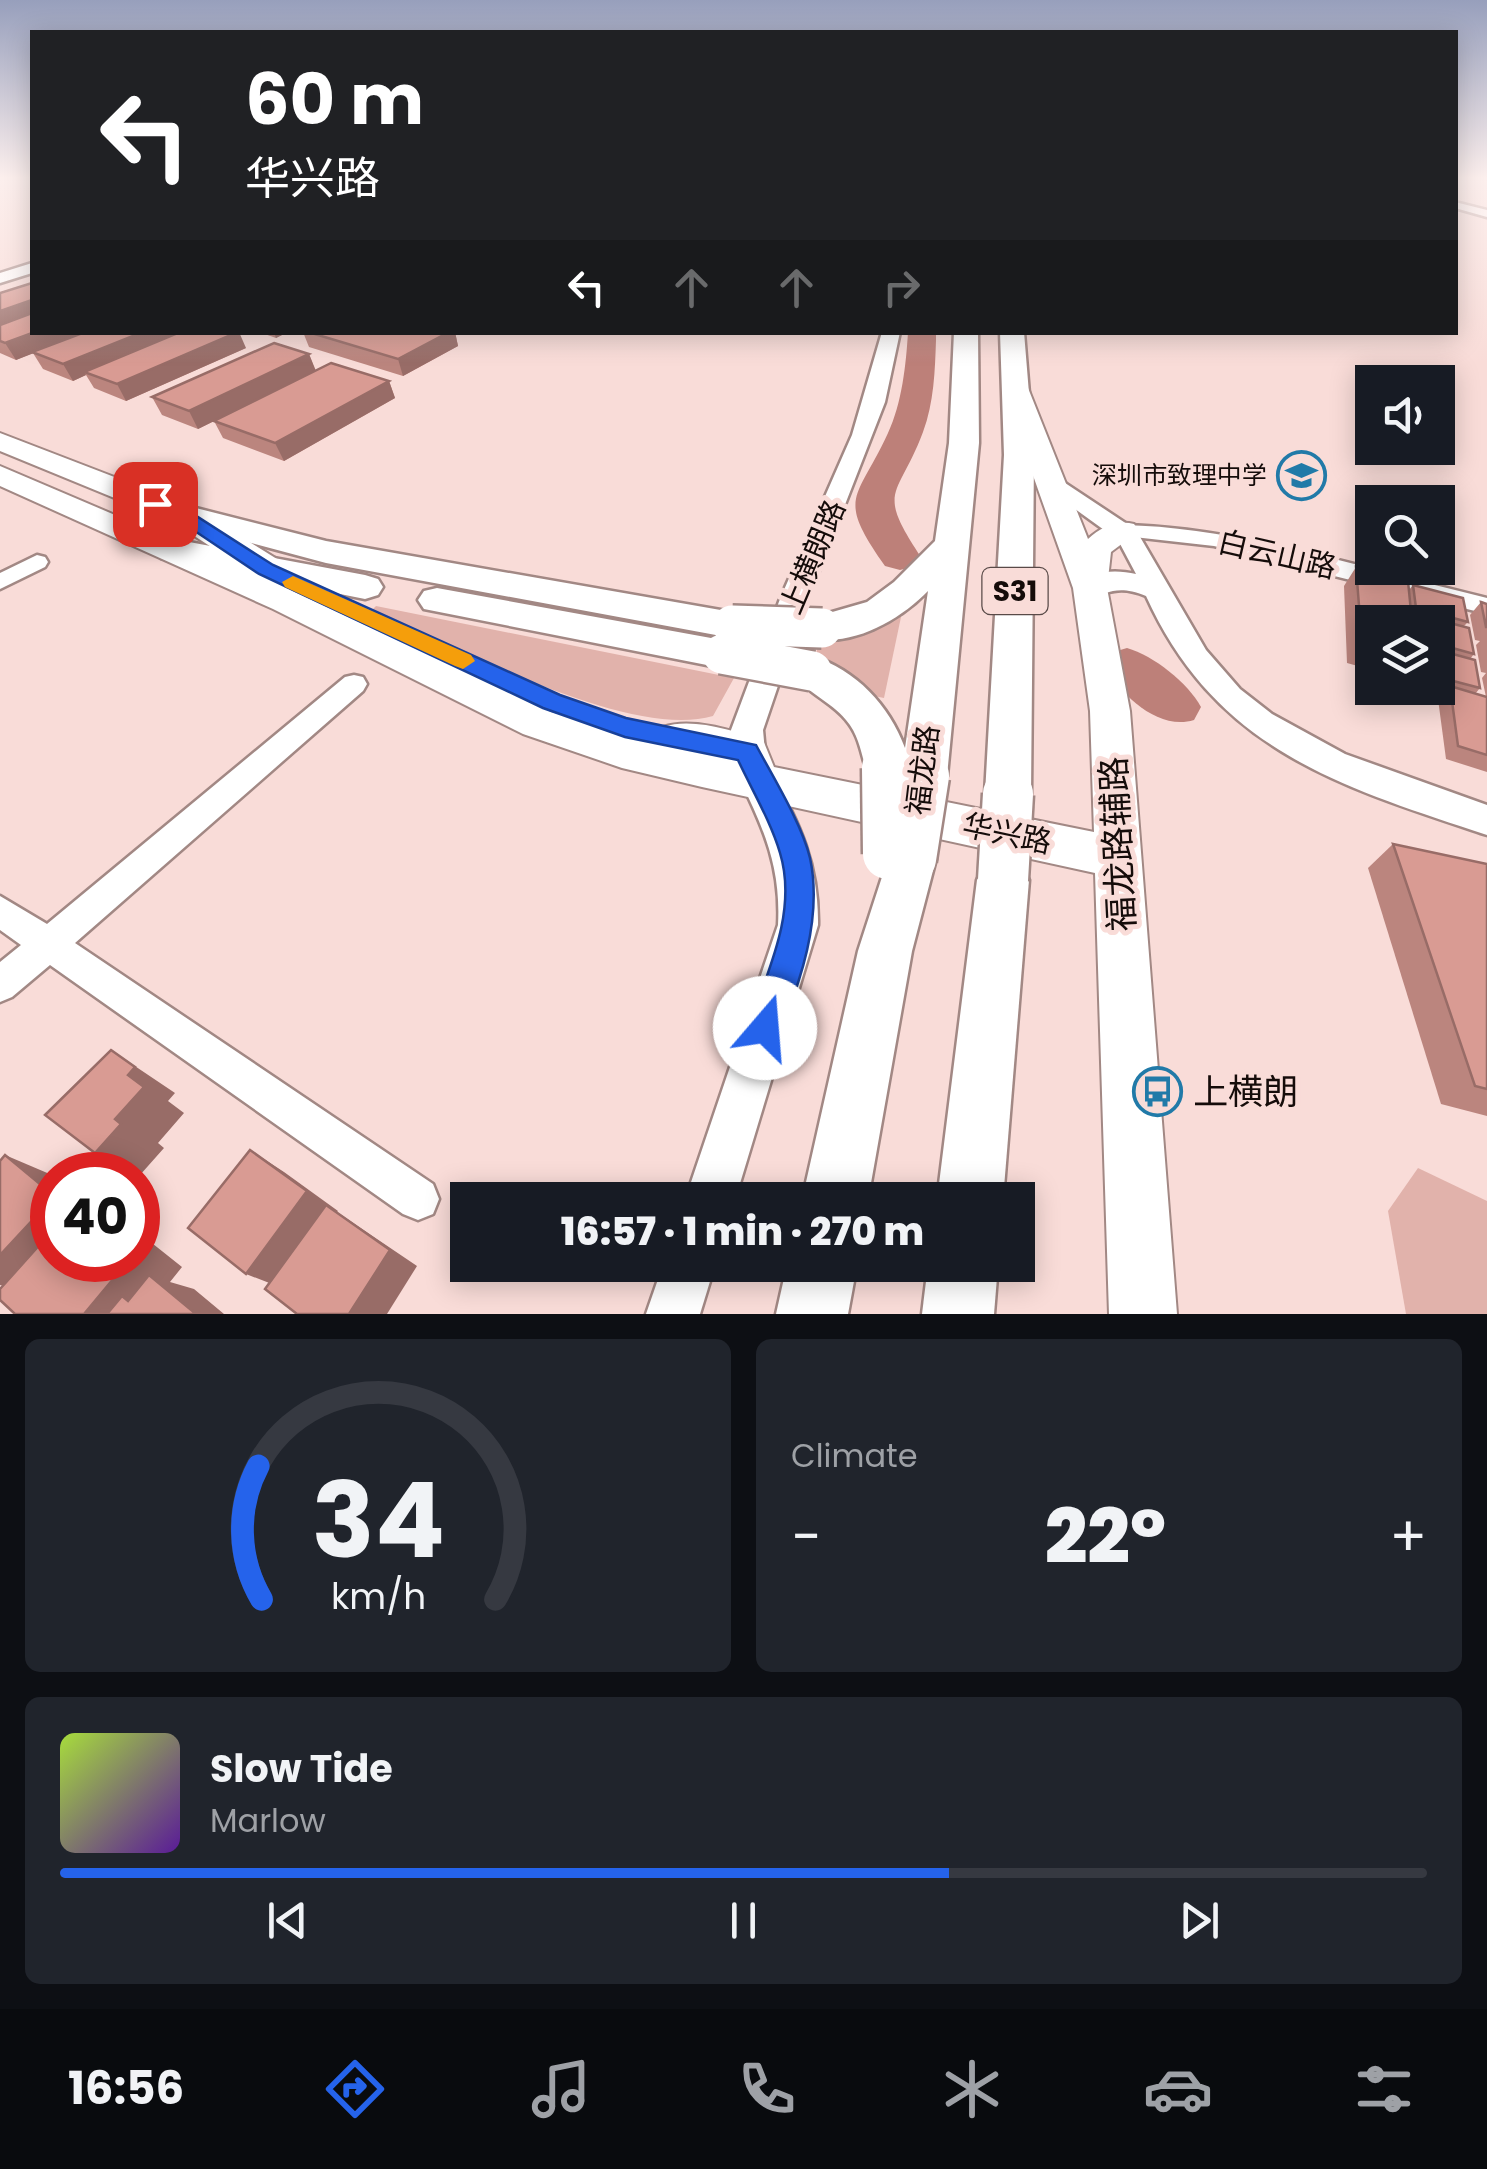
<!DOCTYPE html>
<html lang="en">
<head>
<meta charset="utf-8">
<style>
	:root { --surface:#171b24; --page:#20242c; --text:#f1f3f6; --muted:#9ea1a6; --line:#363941; --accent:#2563eb }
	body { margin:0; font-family:Poppins,"Noto Sans SC",sans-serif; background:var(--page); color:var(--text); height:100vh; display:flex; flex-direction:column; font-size:38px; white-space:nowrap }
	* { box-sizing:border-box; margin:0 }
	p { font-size:32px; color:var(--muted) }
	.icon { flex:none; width:55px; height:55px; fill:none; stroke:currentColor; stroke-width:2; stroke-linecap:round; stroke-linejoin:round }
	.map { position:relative; height:1314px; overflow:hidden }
	.details { display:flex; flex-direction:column; gap:25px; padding:25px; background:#0d0f14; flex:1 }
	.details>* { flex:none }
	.guide { position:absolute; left:30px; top:30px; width:1428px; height:305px; border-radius:0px; box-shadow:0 5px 25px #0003; background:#202124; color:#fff; overflow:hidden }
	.buttons { position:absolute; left:1355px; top:365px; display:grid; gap:20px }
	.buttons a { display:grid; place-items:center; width:100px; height:100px; border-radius:0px; background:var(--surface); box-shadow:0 5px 25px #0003; font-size:50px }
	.speed { position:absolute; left:30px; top:1152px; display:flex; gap:20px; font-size:50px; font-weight:700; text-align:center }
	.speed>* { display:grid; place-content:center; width:130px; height:130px; border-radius:50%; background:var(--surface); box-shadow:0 5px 25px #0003; line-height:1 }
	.speed .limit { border:15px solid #d22; background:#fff; color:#111 }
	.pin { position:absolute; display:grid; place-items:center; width:85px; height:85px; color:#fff; margin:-42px; border-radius:20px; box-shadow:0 5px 15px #0006 }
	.me { position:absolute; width:110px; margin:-55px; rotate:18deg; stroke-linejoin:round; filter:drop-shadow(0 0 8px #0008) }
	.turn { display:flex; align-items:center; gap:35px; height:210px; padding:0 50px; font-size:45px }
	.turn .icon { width:130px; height:130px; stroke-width:2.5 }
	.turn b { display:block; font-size:70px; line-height:85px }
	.lanes { display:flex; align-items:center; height:95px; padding:0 50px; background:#0003; justify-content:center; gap:50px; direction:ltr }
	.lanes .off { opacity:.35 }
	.big { font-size:75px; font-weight:800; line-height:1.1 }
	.details .tile { flex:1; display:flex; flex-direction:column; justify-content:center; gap:15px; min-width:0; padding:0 35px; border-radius:15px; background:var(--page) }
	.details .dial { align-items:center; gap:0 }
	.dial svg { height:260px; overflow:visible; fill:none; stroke:var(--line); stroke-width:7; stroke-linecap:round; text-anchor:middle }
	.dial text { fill:var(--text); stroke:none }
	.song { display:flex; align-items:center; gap:30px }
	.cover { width:120px; height:120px; border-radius:15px; background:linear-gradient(135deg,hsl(80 70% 55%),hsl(270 70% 35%)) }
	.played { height:10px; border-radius:5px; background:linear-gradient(90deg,var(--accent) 65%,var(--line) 65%) }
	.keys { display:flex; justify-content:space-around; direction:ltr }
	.heat { display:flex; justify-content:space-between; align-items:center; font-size:55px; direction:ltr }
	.details .tiles { flex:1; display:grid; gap:25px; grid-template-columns:1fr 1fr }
	.tile:last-child { grid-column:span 2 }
	.trip { position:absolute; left:450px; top:1182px; width:585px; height:100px; border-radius:0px; background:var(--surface); box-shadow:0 5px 25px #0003; font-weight:800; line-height:100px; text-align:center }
	.menu { display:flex; height:160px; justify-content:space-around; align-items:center; background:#090b0e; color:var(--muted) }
	.menu .icon { width:70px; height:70px }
	.menu .on { color:var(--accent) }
	.menu b { font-size:45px; color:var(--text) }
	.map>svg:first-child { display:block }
	.green { fill:#e1b2ab }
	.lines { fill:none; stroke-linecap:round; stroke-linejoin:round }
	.river { fill:#bd8079; fill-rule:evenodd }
	.minor-casing { stroke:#a28884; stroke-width:5 }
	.tertiary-casing { stroke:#a28884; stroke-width:5 }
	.primary-casing { stroke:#a28884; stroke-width:4 }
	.trunk-casing { stroke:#a28884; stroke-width:5 }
	.minor { fill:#fff; fill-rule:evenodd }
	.tertiary { fill:#fff; fill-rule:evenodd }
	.primary { fill:#fff; fill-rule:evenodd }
	.trunk { fill:#fff; fill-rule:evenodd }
	.trunk-bridge-far1-casing { stroke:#a28884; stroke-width:44; stroke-linecap:butt }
	.trunk-bridge-casing { stroke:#a28884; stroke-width:55; stroke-linecap:butt }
	.trunk-bridge-far1 { stroke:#fff; stroke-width:39 }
	.trunk-bridge { stroke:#fff; stroke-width:50 }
	.wall { fill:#bb857e }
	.shaded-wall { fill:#986c67 }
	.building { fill:#d99b93; stroke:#986c67; stroke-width:2.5 }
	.route { fill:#2563eb; stroke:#184099; stroke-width:2.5 }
	.slow { fill:#f59e0b }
	.labels { text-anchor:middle; stroke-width:10; stroke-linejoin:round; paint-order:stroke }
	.far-poi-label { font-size:25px; fill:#150c0a; stroke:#f9dcd8; text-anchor:end }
	.shield { fill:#f9dcd8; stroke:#594a48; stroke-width:2.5 }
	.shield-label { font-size:28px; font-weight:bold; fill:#150c0a }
	.street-label { font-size:30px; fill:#150c0a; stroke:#f9dcd8 }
	.near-street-label { font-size:35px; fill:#150c0a; stroke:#f9dcd8 }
	.near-poi-label { font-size:35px; fill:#150c0a; stroke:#f9dcd8; text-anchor:start }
</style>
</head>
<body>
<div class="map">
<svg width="1487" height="1314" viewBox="0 0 1487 1314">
	<rect width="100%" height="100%" fill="#f9dcd8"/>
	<!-- green -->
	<g class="green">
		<path d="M376,606L714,674L734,678L713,716C629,741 453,645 372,610Z"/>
		<path d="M895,616L901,617L884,698L869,695L815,659L820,636Z"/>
		<path d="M1418,1168L1487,1201V1314H1406L1388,1211Z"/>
	</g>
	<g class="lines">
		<!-- river -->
		<g class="river">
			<path d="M908,332H936V340C935,370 934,403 923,432C898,499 875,488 921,557L915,566L900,570L885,566C835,495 857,501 888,433C902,403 906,365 908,332Z"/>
			<path d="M1127,648C1154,656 1187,682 1201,707L1194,720C1158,731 1121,695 1103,665L1110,653Z"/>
		</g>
		<defs>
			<g id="minor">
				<path d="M1455,202L1487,210V217L1455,208Z"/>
				<path d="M1123,525C1239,527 1373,571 1487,598V614L1214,546L1116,535L1112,531L1116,527Z"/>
				<path d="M37,555L45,557L48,562L45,567L0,589V573Z"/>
				<path d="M354,675L363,677L367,684L363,691L75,943L433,1184L439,1199L433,1214L418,1220L403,1214L50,965L12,997L0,1002V962L21,945L0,930V896L47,924L345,677Z"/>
			</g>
			<g id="tertiary">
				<path d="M32,263V273L0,283V273Z"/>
				<path d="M882,332H900L885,402L802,615L763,730L765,752L760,761L748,765L736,761L731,752V730L780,599L852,435Z"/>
				<path d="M1047,471L1136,530L1206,650L1240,689L1272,714L1345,754L1487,805V835C1339,786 1216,750 1146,596C1110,581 1105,601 1080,594L1076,588C1090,570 1115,569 1136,574L1118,540L1039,483L1035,478Z"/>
				<path d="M758,768L770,772C800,822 819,866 818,925L735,1200H685L778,925C781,869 765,831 741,782L746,772Z"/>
				<path d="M663,1265H715L700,1314H646Z"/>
			</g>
			<path id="primary" d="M1015,380L1028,388L1088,539C1101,527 1117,520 1134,524L1139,531L1111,552L1107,588L1130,711L1177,1314H1109L1095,873L702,787L622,768L523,734L273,609L0,486V466L251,573L173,522L0,451V433L195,508L293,569L298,577L293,585L284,587L551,712L660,743L657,738L663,727C692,717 734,731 763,740L774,767L1094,832L1090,711L1073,588L1002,388Z"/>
			<g id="trunk">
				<path d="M954,332H978L979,443L947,776L940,789L924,795L908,789L903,780L887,786L871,781C861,761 862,738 846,720C831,701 804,692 792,671L798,661L812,656C856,670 889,705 905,748L928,591C900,620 850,649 808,637L803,628L808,619L867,602L894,582L935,541L949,443Z"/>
				<path d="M1000,332H1024L1034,455L1031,794L1025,808L1008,813L991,808L985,794L1004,455Z"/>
				<path d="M184,505L326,541L732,612L746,616L751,625L746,634L732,638L326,563L172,522L168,515L172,508Z"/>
				<path d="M173,539L365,575L378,579L383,587L378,595L365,599L161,558L156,550L161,542Z"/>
				<path d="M437,588L722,640L736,644L742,654L736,664L722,668L424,609L418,600L424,591Z"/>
				<path d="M911,837L929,843L936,859L912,951L868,1200H802L858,951L893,843Z"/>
				<path d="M1003,857L1021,864L1029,880L1003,1200H937L977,880L985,864Z"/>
				<path d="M787,1265H857L848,1314H776Z"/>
				<path d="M928,1265H998L994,1314H922Z"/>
			</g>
		</defs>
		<!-- minor casing -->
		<use href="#minor" class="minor-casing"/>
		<!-- tertiary casing -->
		<use href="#tertiary" class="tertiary-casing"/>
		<!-- primary casing -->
		<use href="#primary" class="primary-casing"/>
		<!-- trunk casing -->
		<use href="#trunk" class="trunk-casing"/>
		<!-- minor -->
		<use href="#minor" class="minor"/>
		<!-- tertiary -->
		<use href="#tertiary" class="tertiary"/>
		<!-- primary -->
		<use href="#primary" class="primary"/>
		<!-- trunk -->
		<use href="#trunk" class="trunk"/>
		<defs>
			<g id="trunk-bridge-far1">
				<path d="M732,625L822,628"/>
				<path d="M722,654L812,671"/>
			</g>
			<g id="trunk-bridge">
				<path d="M887,768L888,854"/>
				<path d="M911,859L924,776"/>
				<path d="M1003,880L1008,794"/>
			</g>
		</defs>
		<!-- trunk-bridge-far1 casing -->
		<use href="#trunk-bridge-far1" class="trunk-bridge-far1-casing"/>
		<!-- trunk-bridge casing -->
		<use href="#trunk-bridge" class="trunk-bridge-casing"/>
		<!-- trunk-bridge-far1 -->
		<use href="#trunk-bridge-far1" class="trunk-bridge-far1"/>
		<!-- trunk-bridge -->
		<use href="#trunk-bridge" class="trunk-bridge"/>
	</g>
	<!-- wall -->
	<g class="wall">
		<path d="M0,293L246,348L126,401L94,388L86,375L73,381L43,369L33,353L16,360L0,353Z"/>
		<path d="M259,332H288L276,338Z"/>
		<path d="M303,332H455L458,346L403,376L309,347Z"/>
		<path d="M309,354L315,370L389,381L395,398L284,461L223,438L214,421L198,429L162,415L152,397Z"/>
		<path d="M1356,567L1409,590L1413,585L1468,622L1464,626L1474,654L1470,659L1480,688L1475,694L1486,697L1482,678L1486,673L1481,672L1476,645L1480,641L1475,640L1470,615L1481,602L1487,604V772L1446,759L1438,699L1442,694L1420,688H1438V622H1372V670L1347,663L1344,586Z"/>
		<path d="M1393,844L1487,864V1116L1441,1104L1368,868Z"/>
	</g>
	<!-- shaded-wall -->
	<g class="shaded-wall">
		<path d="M32,300V319L0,331V311Z"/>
		<path d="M35,332H88L16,360L5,343Z"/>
		<path d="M143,332H191L84,372L86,375L73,381L63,364Z"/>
		<path d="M239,332L246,348L126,401L117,384Z"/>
		<path d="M274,332H288L276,338Z"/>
		<path d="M449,332H455L458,346L403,376L398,359Z"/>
		<path d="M309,354L316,371L198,429L189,411Z"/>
		<path d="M389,381L395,398L284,461L275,443Z"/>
		<path d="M111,1050L175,1093L168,1101L184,1113L158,1143L164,1148L140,1175L95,1153L115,1119L128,1075Z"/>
		<path d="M250,1150L284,1172L338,1211L337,1212L417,1266L387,1314H349L246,1274Z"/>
		<path d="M5,1155L52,1175V1194Z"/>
		<path d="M52,1199V1260L36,1294L0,1285V1255Z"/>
		<path d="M138,1232L182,1267L170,1282L194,1289L224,1314H84L129,1260H138Z"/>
	</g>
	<!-- building -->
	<g class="building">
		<path d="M32,283V300L0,311V293Z"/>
		<path d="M32,313V332H35L5,343L0,341V325Z"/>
		<path d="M85,332H143L63,364L32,352Z"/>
		<path d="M180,332H238L117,384L84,372Z"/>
		<path d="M308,332H449L398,359Z"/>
		<path d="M274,343L309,354L189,411L152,397Z"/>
		<path d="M331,363L389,381L275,443L214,421Z"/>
		<path d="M1356,567L1408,581L1412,622H1372V647L1362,644Z"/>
		<path d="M1413,585L1463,598L1468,622L1416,608Z"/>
		<path d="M1481,602L1487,604V627H1486Z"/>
		<path d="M1416,614L1469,628L1474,654L1438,644V622H1417Z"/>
		<path d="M1438,650L1475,660L1480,688L1438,677Z"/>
		<path d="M1450,686L1487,697V755L1458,746Z"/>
		<path d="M1393,844L1487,864V1089L1475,1086Z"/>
		<path d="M111,1050L135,1067L128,1075L144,1087L115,1119L121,1124L95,1153L45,1115Z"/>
		<path d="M250,1150L307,1191L246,1274L188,1228Z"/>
		<path d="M5,1155L52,1194V1199L0,1255V1161Z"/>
		<path d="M326,1205L390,1250L349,1314H297L265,1289Z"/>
		<path d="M52,1231V1260H129L84,1314H15L0,1300V1289Z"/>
		<path d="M149,1275L196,1314H107L122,1296L128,1301Z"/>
	</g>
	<!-- sky -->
	<linearGradient id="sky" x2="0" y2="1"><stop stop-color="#979fbc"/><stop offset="0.49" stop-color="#fcefed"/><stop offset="1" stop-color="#fcefed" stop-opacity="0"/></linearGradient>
	<rect width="1487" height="363" fill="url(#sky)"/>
	<!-- route -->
	<path class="route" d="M155,499L190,512L273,565L560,695L626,718L756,745C773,777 802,824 810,858C823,918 800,984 777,1039L765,1044L753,1039L748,1028C767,973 798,912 780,853C771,822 752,790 738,760L625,737L543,708L259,574L177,519L148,508L146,504Z"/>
	<!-- slow -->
	<path class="slow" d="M293,576L471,655L475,661L463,669L455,666L285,587L282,582Z"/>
	<!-- icons -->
	<defs>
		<symbol id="school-ring" viewBox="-11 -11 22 22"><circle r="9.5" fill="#f9dcd8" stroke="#217aa8" stroke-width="1.5"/><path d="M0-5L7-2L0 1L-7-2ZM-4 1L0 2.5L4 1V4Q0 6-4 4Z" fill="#217aa8"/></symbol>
		<symbol id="bus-ring" viewBox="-11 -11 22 22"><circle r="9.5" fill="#f9dcd8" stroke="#217aa8" stroke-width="1.5"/><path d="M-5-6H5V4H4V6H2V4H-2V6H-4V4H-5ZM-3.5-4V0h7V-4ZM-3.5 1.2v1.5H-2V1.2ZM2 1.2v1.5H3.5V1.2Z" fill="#217aa8"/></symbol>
	</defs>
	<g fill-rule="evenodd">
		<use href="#school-ring" x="1274" y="448" width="55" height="55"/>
		<use href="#bus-ring" x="1130" y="1064" width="55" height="55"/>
	</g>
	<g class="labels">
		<!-- far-poi labels -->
		<g class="far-poi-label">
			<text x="1267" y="484">深圳市致理中学</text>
		</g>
		<!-- shield labels -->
		<rect class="shield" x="982.5" y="568" width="65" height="46" rx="8"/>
		<g class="shield-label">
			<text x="1015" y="601">S31</text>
		</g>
		<!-- street labels -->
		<g class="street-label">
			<text transform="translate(1277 555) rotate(13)" y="10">白云山路</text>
			<text transform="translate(813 557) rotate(-67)" y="10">上横朗路</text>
			<text transform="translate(923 770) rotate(-83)" y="10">福龙路</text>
			<text transform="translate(1007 834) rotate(12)" y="10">华兴路</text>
		</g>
		<!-- near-street labels -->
		<g class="near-street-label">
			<text transform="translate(1118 844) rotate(-93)" y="12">福龙路辅路</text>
		</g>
		<!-- near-poi labels -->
		<g class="near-poi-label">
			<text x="1193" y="1104">上横朗</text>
		</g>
	</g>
</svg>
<div class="buttons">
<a><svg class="icon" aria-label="sound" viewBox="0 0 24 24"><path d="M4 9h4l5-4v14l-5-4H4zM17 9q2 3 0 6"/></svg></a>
<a><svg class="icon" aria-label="search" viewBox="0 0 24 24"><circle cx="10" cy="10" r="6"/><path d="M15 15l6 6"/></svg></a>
<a><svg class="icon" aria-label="layers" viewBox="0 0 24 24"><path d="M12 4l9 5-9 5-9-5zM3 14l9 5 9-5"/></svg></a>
</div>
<div class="speed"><div class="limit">40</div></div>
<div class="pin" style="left:155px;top:504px;background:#d93025"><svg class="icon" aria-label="arrive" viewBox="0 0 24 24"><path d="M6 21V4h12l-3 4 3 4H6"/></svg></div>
<svg class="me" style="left:765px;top:1028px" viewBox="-20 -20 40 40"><circle r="19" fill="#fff"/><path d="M0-13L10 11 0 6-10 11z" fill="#2563eb"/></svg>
<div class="trip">16:57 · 1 min · 270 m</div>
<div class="guide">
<div class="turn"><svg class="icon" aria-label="left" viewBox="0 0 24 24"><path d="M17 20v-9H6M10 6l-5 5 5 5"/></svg><div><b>60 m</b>华兴路</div></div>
<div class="lanes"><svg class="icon" aria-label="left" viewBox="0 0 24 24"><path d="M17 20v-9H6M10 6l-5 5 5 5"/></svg><svg class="icon off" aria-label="ahead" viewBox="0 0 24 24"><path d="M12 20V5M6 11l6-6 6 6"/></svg><svg class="icon off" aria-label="ahead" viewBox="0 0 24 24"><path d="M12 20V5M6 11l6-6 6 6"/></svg><svg class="icon off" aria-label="right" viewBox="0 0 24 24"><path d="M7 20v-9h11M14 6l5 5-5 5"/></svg></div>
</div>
</div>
<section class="details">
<div class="tiles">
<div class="tile dial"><svg viewBox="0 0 100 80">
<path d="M14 69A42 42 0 1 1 86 69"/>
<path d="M14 69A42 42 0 0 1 13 28" stroke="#2563eb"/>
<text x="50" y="56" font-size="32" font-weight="700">34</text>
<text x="50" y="72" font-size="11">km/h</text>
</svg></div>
<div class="tile"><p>Climate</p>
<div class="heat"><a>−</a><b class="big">22°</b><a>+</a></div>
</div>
<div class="tile">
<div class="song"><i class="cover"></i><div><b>Slow Tide</b><p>Marlow</p></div></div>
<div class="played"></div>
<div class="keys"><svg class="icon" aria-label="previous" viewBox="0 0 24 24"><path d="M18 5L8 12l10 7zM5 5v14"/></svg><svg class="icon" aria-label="pause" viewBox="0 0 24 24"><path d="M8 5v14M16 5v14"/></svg><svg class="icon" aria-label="next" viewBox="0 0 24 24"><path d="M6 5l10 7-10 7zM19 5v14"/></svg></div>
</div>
</div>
</section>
<nav class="menu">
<b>16:56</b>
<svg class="icon on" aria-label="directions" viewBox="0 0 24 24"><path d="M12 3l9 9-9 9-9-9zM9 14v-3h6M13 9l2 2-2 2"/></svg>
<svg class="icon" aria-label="music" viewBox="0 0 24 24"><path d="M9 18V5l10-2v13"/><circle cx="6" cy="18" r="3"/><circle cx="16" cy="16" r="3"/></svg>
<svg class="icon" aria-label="phone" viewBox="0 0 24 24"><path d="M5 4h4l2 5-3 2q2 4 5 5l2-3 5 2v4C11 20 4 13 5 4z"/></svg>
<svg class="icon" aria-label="climate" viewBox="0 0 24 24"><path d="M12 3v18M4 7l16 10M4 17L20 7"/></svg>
<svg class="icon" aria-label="car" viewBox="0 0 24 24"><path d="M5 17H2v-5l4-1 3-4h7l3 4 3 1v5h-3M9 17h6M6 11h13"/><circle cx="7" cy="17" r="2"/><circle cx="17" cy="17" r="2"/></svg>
<svg class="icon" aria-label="filters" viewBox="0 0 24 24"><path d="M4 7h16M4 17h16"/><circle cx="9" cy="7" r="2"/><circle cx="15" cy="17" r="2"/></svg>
</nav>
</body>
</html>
